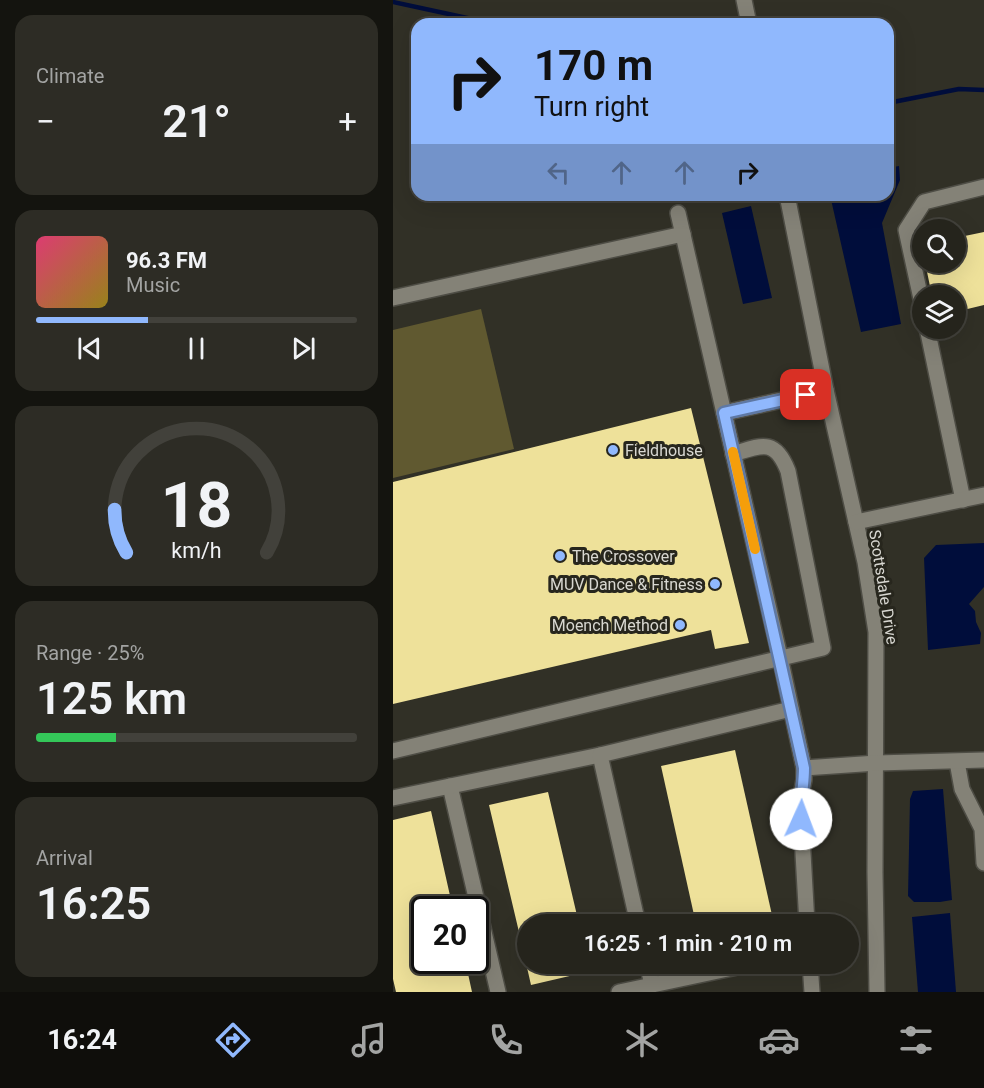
<!DOCTYPE html>
<html lang="en">
<head>
<meta charset="utf-8">
<style>
	:root { --surface:#25241c; --page:#2d2c25; --text:#f1f3f6; --muted:#a3a4a3; --line:#42413b; --accent:#90b8fd }
	body { margin:0; font-family:Roboto,sans-serif; background:var(--page); color:var(--text); height:100vh; display:flex; flex-direction:column; font-size:22px; white-space:nowrap }
	* { box-sizing:border-box; margin:0 }
	p { font-size:20px; color:var(--muted) }
	.icon { flex:none; width:33px; height:33px; fill:none; stroke:currentColor; stroke-width:2; stroke-linecap:round; stroke-linejoin:round }
	.map { position:relative; flex:1; overflow:hidden }
	.sheet { display:flex; flex-direction:column; gap:15px; padding:15px; background:#14140f; width:393px }
	.sheet>* { flex:none }
	.hud { position:absolute; left:18px; top:18px; width:483px; height:183px; border-radius:18px; box-shadow:0 6px 24px #0002,0 0 0 2px var(--line); background:#90b8fd; color:#111; overflow:hidden }
	.buttons { position:absolute; left:519px; top:219px; display:grid; gap:12px }
	.buttons a { display:grid; place-items:center; width:54px; height:54px; border-radius:50%; background:var(--surface); box-shadow:0 6px 24px #0002,0 0 0 2px var(--line); font-size:30px }
	.speed { position:absolute; left:18px; top:896px; display:flex; gap:12px; font-size:30px; font-weight:700; text-align:center }
	.speed>* { display:grid; place-content:center; width:78px; height:78px; border-radius:50%; background:var(--surface); box-shadow:0 6px 24px #0002,0 0 0 2px var(--line); line-height:1 }
	.speed .limit { border:3px solid #111; border-radius:9px; background:#fff; color:#111 }
	.pin { position:absolute; display:grid; place-items:center; width:51px; height:51px; color:#fff; margin:-26px; border-radius:12px; box-shadow:0 3px 9px #0006 }
	.me { position:absolute; width:66px; margin:-33px; rotate:2deg; stroke-linejoin:round; filter:drop-shadow(0 0 4px #0008) }
	.turn { display:flex; align-items:center; gap:21px; height:126px; padding:0 24px; font-size:27px }
	.turn .icon { width:78px; height:78px; stroke-width:2.5 }
	.turn b { display:block; font-size:42px; line-height:51px }
	.lanes { display:flex; align-items:center; height:57px; padding:0 24px; background:#0003; justify-content:center; gap:30px; direction:ltr }
	.lanes .off { opacity:.35 }
	.big { font-size:45px; font-weight:600; line-height:1.1 }
	.sheet .widget { flex:1; display:flex; flex-direction:column; justify-content:center; gap:9px; min-width:0; padding:0 21px; border-radius:18px; background:var(--page) }
	.sheet .dial { align-items:center; gap:0 }
	.dial svg { height:156px; overflow:visible; fill:none; stroke:var(--line); stroke-width:7; stroke-linecap:round; text-anchor:middle }
	.dial text { fill:var(--text); stroke:none }
	.song { display:flex; align-items:center; gap:18px }
	.cover { width:72px; height:72px; border-radius:9px; background:linear-gradient(135deg,hsl(340 70% 55%),hsl(50 70% 35%)) }
	.played { height:6px; border-radius:3px; background:linear-gradient(90deg,var(--accent) 35%,var(--line) 35%) }
	.keys { display:flex; justify-content:space-around; direction:ltr }
	.heat { display:flex; justify-content:space-between; align-items:center; font-size:33px; direction:ltr }
	.charge { height:9px; border-radius:4px; background:linear-gradient(90deg,#34c759 25%,var(--line) 0) }
	.trip { position:absolute; left:124px; top:914px; width:342px; height:60px; border-radius:30px; background:var(--surface); box-shadow:0 6px 24px #0002,0 0 0 2px var(--line); font-weight:600; line-height:60px; text-align:center }
	.dock { display:flex; height:96px; justify-content:space-around; align-items:center; background:#0f0e0b; color:var(--muted) }
	.dock .icon { width:42px; height:42px }
	.dock .current { color:var(--accent) }
	.dock b { font-size:27px; color:var(--text) }
	main { display:flex; flex:1; min-height:0 }
	.map>svg:first-child { display:block }
	.green { fill:#605930 }
	.water { fill:#000d3b }
	.lines { fill:none; stroke-linecap:round; stroke-linejoin:round }
	.stream { stroke:#000d3b; stroke-width:4.5 }
	.building { fill:#eee19a }
	.minor-casing { stroke:#4e4d45; stroke-width:18 }
	.minor { stroke:#848277; stroke-width:15 }
	.route-casing { stroke:#5e78a4; stroke-width:15 }
	.route { stroke:#90b8fd; stroke-width:10 }
	.slow { stroke:#f59e0b; stroke-width:10 }
	.poi-dot { fill:#90b8fd; stroke:#27261d; stroke-width:2 }
	.labels { text-anchor:middle; stroke-width:6; stroke-linejoin:round; paint-order:stroke }
	.poi-label { font-size:16px; fill:#d8d7d1; stroke:#27261d; text-anchor:start }
	.street-label { font-size:16px; fill:#d8d7d1; stroke:#27261d }
</style>
</head>
<body>
<main>
<section class="sheet">
<div class="widget"><p>Climate</p>
<div class="heat"><a>−</a><b class="big">21°</b><a>+</a></div>
</div>
<div class="widget">
<div class="song"><i class="cover"></i><div><b>96.3 FM</b><p>Music</p></div></div>
<div class="played"></div>
<div class="keys"><svg class="icon" aria-label="previous" viewBox="0 0 24 24"><path d="M18 5L8 12l10 7zM5 5v14"/></svg><svg class="icon" aria-label="pause" viewBox="0 0 24 24"><path d="M8 5v14M16 5v14"/></svg><svg class="icon" aria-label="next" viewBox="0 0 24 24"><path d="M6 5l10 7-10 7zM19 5v14"/></svg></div>
</div>
<div class="widget dial"><svg viewBox="0 0 100 80">
<path d="M14 69A42 42 0 1 1 86 69"/>
<path d="M14 69A42 42 0 0 1 8 47" stroke="#90b8fd"/>
<text x="50" y="56" font-size="32" font-weight="700">18</text>
<text x="50" y="72" font-size="11">km/h</text>
</svg></div>
<div class="widget"><p>Range · 25%</p><b class="big">125 km</b><div class="charge"></div></div>
<div class="widget"><p>Arrival</p><b class="big">16:25</b></div>
</section>
<div class="map">
<svg width="591" height="992" viewBox="0 0 591 992">
	<rect width="100%" height="100%" fill="#313026"/>
	<!-- green -->
	<path class="green" d="M88,309L121,449L0,478V330Z"/>
	<!-- water -->
	<g class="water">
		<path d="M506,166L507,180L489,223L508,324L468,332L437,195H495V168Z"/>
		<path d="M358,206L379,298L350,304L329,213Z"/>
		<path d="M591,543V587L576,604L582,611L583,622L588,633L587,644L535,650L531,558L543,545Z"/>
		<path d="M550,789L559,900L547,902H521L515,896L517,799L520,791Z"/>
		<path d="M557,913L563,992H525L519,917Z"/>
	</g>
	<g class="lines">
		<!-- stream -->
		<g class="stream">
			<path d="M0,2L102,24"/>
			<path d="M495,103L566,89L591,90"/>
		</g>
	</g>
	<!-- building -->
	<g class="building">
		<path d="M591,232V305L562,312V296H539L532,262H562V238Z"/>
		<path d="M298,408L356,643L322,649L318,630L0,704V482Z"/>
		<path d="M342,750L381,924H303L268,766Z"/>
		<path d="M155,792L186,924H135V949H130L96,805Z"/>
		<path d="M38,811L60,909H32V960H72L79,992H3L0,979V820Z"/>
		<path d="M133,963H210L211,968L138,985Z"/>
	</g>
	<g class="lines">
		<defs>
			<g id="minor">
				<path d="M351,0L356,24"/>
				<path d="M394,195L433,390L472,562L483,632L482,873L484,992"/>
				<path d="M285,213L387,657L411,768V780L407,800L414,924"/>
				<path d="M0,298L290,234"/>
				<path d="M530,308L513,230L531,202L591,187"/>
				<path d="M534,328L570,500"/>
				<path d="M331,413L433,390"/>
				<path d="M463,522L591,495"/>
				<path d="M0,751L430,648L395,471C382,438 369,445 340,454"/>
				<path d="M564,762L569,789L589,829L591,863"/>
				<path d="M411,768L484,763L591,760"/>
				<path d="M57,786L105,992"/>
				<path d="M0,798L207,755"/>
				<path d="M245,924L207,755L398,709"/>
				<path d="M254,963L259,985"/>
				<path d="M417,963L419,992"/>
				<path d="M226,992L363,963"/>
			</g>
		</defs>
		<!-- minor casing -->
		<use href="#minor" class="minor-casing"/>
		<!-- minor -->
		<use href="#minor" class="minor"/>
	</g>
	<g class="lines">
		<defs>
			<path id="route" d="M408,819C407,801 411,786 411,768L331,413L413,395"/>
		</defs>
		<!-- route casing -->
		<use href="#route" class="route-casing"/>
		<!-- route -->
		<use href="#route" class="route"/>
		<!-- slow -->
		<path class="slow" d="M340,452L362,549"/>
	</g>
	<!-- markers -->
	<g class="poi-dot">
		<circle cx="220" cy="450" r="6"/>
		<circle cx="167" cy="556" r="6"/>
		<circle cx="322" cy="584" r="6"/>
		<circle cx="287" cy="625" r="6"/>
	</g>
	<g class="labels">
		<!-- poi labels -->
		<g class="poi-label">
			<text x="232" y="456">Fieldhouse</text>
			<text x="179" y="562">The Crossover</text>
			<text x="310" y="590" text-anchor="end">MUV Dance &amp; Fitness</text>
			<text x="275" y="631" text-anchor="end">Moench Method</text>
		</g>
		<!-- street labels -->
		<g class="street-label">
			<text transform="translate(491 587) rotate(81)" y="6">Scottsdale Drive</text>
		</g>
	</g>
</svg>
<div class="buttons">
<a><svg class="icon" aria-label="search" viewBox="0 0 24 24"><circle cx="10" cy="10" r="6"/><path d="M15 15l6 6"/></svg></a>
<a><svg class="icon" aria-label="layers" viewBox="0 0 24 24"><path d="M12 4l9 5-9 5-9-5zM3 14l9 5 9-5"/></svg></a>
</div>
<div class="speed"><div class="limit">20</div></div>
<div class="pin" style="left:413px;top:395px;background:#d93025"><svg class="icon" aria-label="arrive" viewBox="0 0 24 24"><path d="M6 21V4h12l-3 4 3 4H6"/></svg></div>
<svg class="me" style="left:408px;top:819px" viewBox="-20 -20 40 40"><circle r="19" fill="#fff"/><path d="M0-13L10 11 0 6-10 11z" fill="#90b8fd"/></svg>
<div class="trip">16:25 · 1 min · 210 m</div>
<div class="hud">
<div class="turn"><svg class="icon" aria-label="right" viewBox="0 0 24 24"><path d="M7 20v-9h11M14 6l5 5-5 5"/></svg><div><b>170 m</b>Turn right</div></div>
<div class="lanes"><svg class="icon off" aria-label="left" viewBox="0 0 24 24"><path d="M17 20v-9H6M10 6l-5 5 5 5"/></svg><svg class="icon off" aria-label="ahead" viewBox="0 0 24 24"><path d="M12 20V5M6 11l6-6 6 6"/></svg><svg class="icon off" aria-label="ahead" viewBox="0 0 24 24"><path d="M12 20V5M6 11l6-6 6 6"/></svg><svg class="icon" aria-label="right" viewBox="0 0 24 24"><path d="M7 20v-9h11M14 6l5 5-5 5"/></svg></div>
</div>
</div>
</main>
<nav class="dock">
<b>16:24</b>
<svg class="icon current" aria-label="directions" viewBox="0 0 24 24"><path d="M12 3l9 9-9 9-9-9zM9 14v-3h6M13 9l2 2-2 2"/></svg>
<svg class="icon" aria-label="music" viewBox="0 0 24 24"><path d="M9 18V5l10-2v13"/><circle cx="6" cy="18" r="3"/><circle cx="16" cy="16" r="3"/></svg>
<svg class="icon" aria-label="phone" viewBox="0 0 24 24"><path d="M5 4h4l2 5-3 2q2 4 5 5l2-3 5 2v4C11 20 4 13 5 4z"/></svg>
<svg class="icon" aria-label="climate" viewBox="0 0 24 24"><path d="M12 3v18M4 7l16 10M4 17L20 7"/></svg>
<svg class="icon" aria-label="car" viewBox="0 0 24 24"><path d="M5 17H2v-5l4-1 3-4h7l3 4 3 1v5h-3M9 17h6M6 11h13"/><circle cx="7" cy="17" r="2"/><circle cx="17" cy="17" r="2"/></svg>
<svg class="icon" aria-label="filters" viewBox="0 0 24 24"><path d="M4 7h16M4 17h16"/><circle cx="9" cy="7" r="2"/><circle cx="15" cy="17" r="2"/></svg>
</nav>
</body>
</html>
